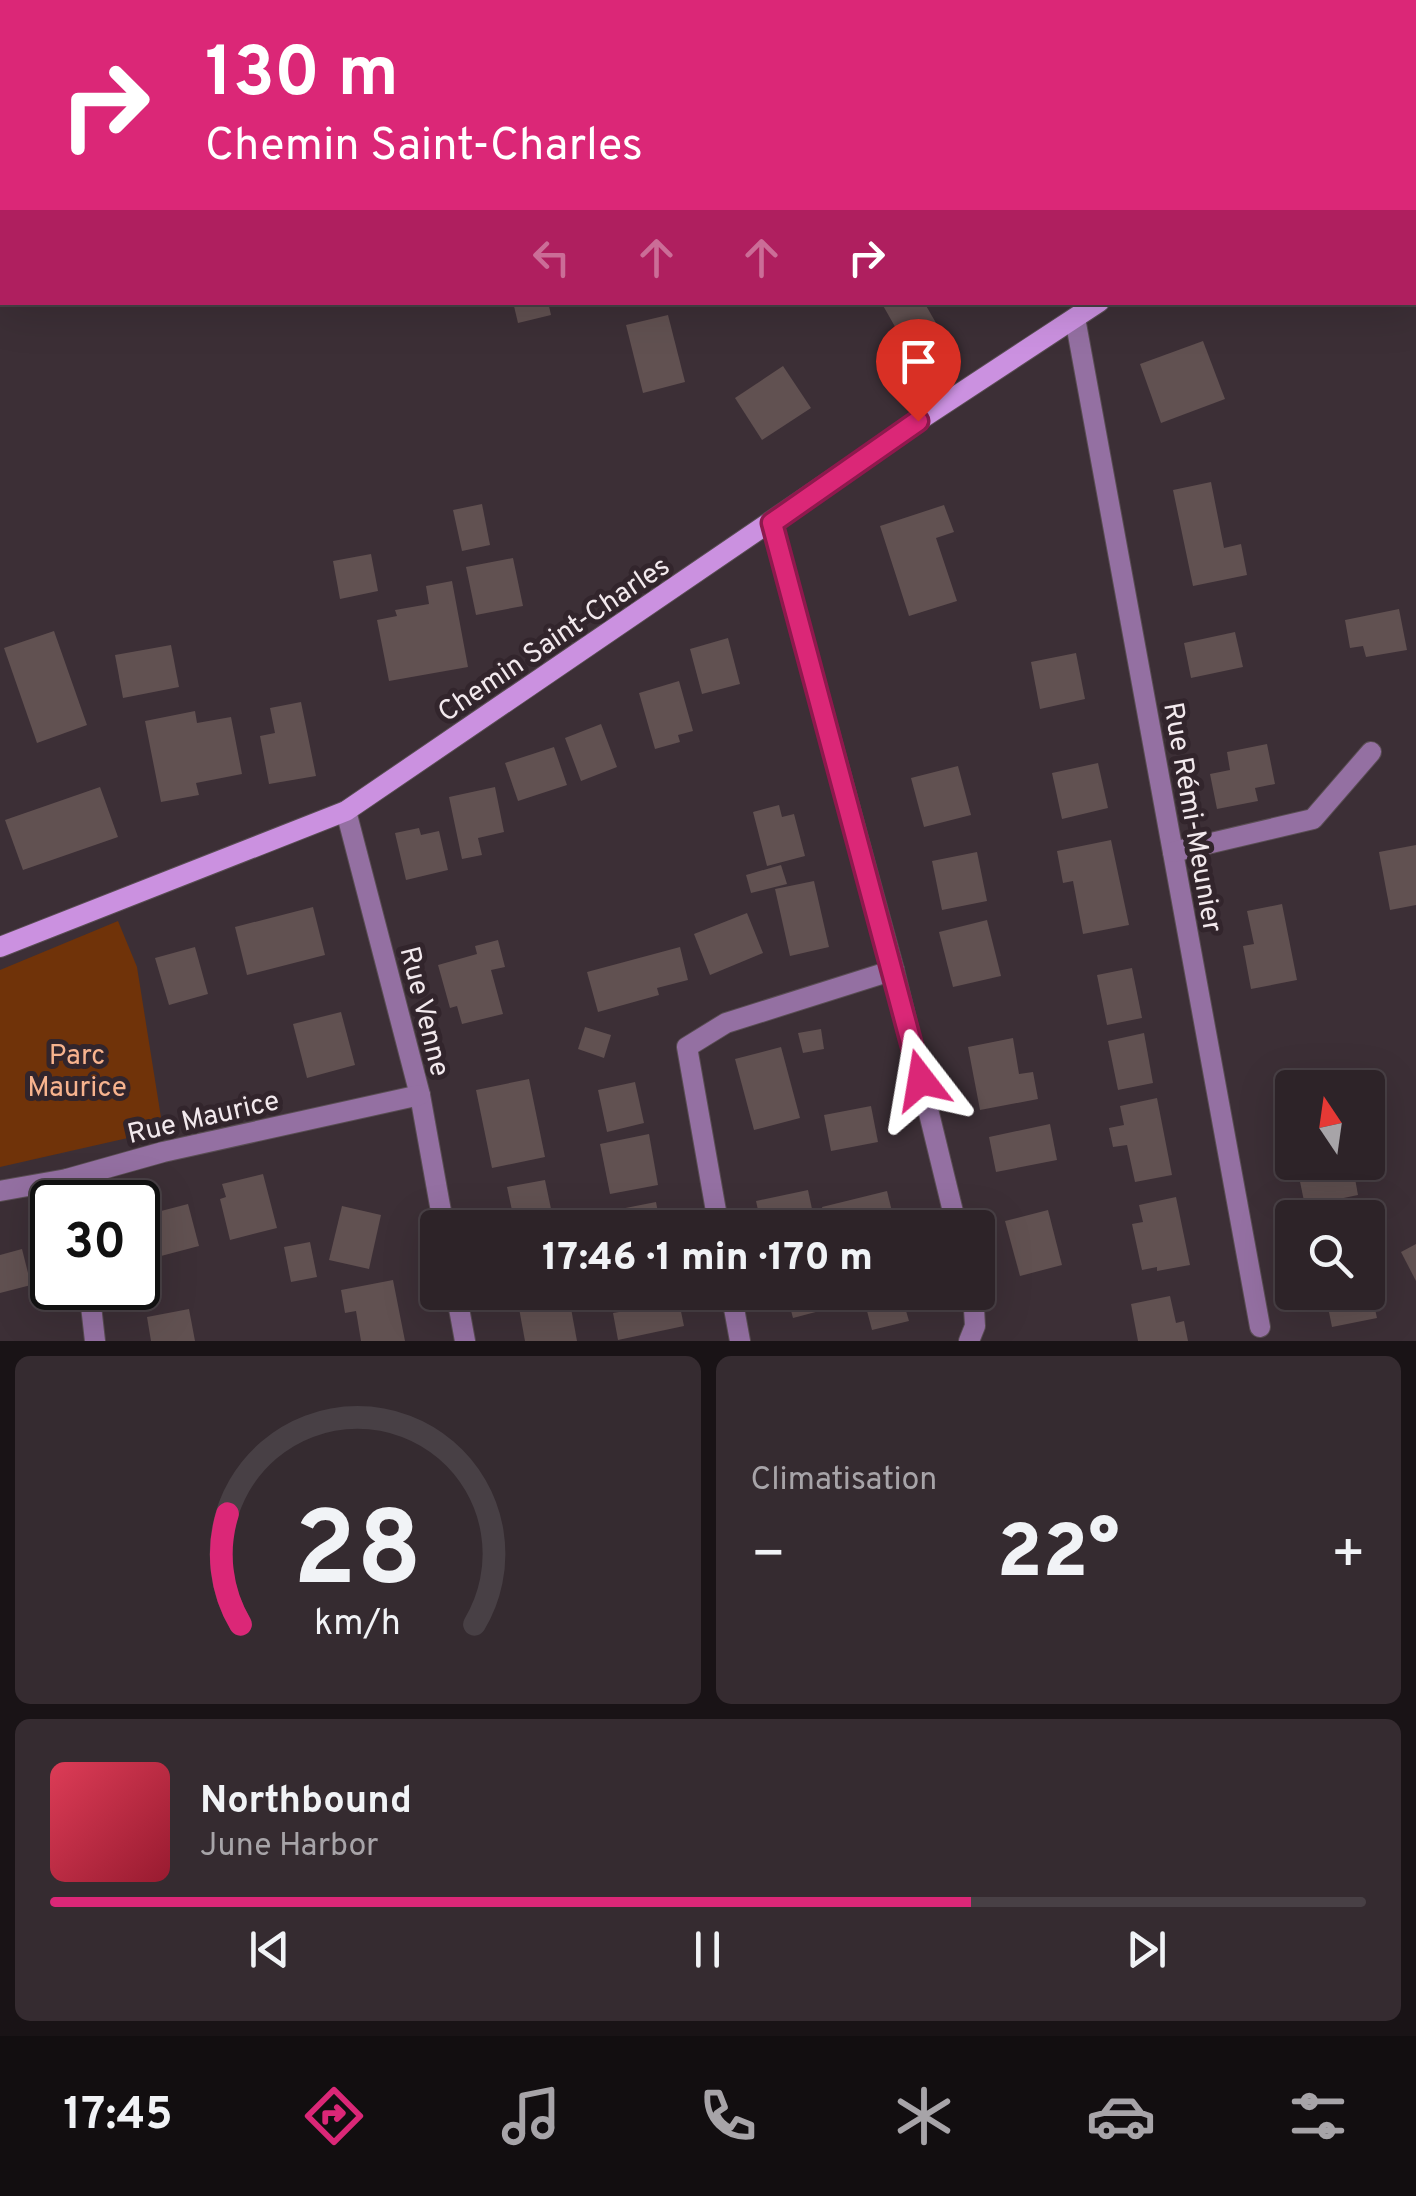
<!DOCTYPE html>
<html lang="fr">
<head>
<meta charset="utf-8">
<style>
	:root { --surface:#2d2328; --page:#352b30; --text:#f1f3f6; --muted:#a7a4a8; --line:#484045; --accent:#db2777 }
	body { margin:0; font-family:Overpass,sans-serif; background:var(--page); color:var(--text); height:100vh; display:flex; flex-direction:column; font-size:38px; white-space:nowrap }
	* { box-sizing:border-box; margin:0 }
	p { font-size:32px; color:var(--muted) }
	.icon { flex:none; width:55px; height:55px; fill:none; stroke:currentColor; stroke-width:2; stroke-linecap:round; stroke-linejoin:round }
	.map { position:relative; height:1341px; overflow:hidden }
	.drawer { display:flex; flex-direction:column; gap:15px; padding:15px; background:#191316; flex:1 }
	.drawer>* { flex:none }
	.top-card { position:absolute; left:0px; top:0px; width:1418px; height:305px; box-shadow:0 10px 40px #0002,0 0 0 2px var(--line); background:#db2777; color:#fff; overflow:hidden }
	.needle { width:65px; rotate:347deg }
	.fabs { position:absolute; left:1275px; top:1070px; display:grid; gap:20px }
	.fabs a { display:grid; place-items:center; width:110px; height:110px; border-radius:10px; background:var(--surface); box-shadow:0 10px 40px #0002,0 0 0 2px var(--line); font-size:50px }
	.speed { position:absolute; left:30px; top:1180px; display:flex; gap:20px; font-size:50px; font-weight:700; text-align:center }
	.speed>* { display:grid; place-content:center; width:130px; height:130px; border-radius:50%; background:var(--surface); box-shadow:0 10px 40px #0002,0 0 0 2px var(--line); line-height:1 }
	.speed .limit { border:5px solid #111; border-radius:15px; background:#fff; color:#111 }
	.pin { position:absolute; display:grid; place-items:center; width:85px; height:85px; color:#fff; margin:-102px -42px; border-radius:50% 50% 50% 0; rotate:-45deg; box-shadow:0 0 10px #0007 }
	.pin .icon { rotate:45deg }
	.me { position:absolute; width:110px; margin:-55px; rotate:346deg; stroke-linejoin:round; filter:drop-shadow(0 0 8px #0008) }
	.turn { display:flex; align-items:center; gap:35px; height:210px; padding:0 40px; font-size:45px }
	.turn .icon { width:130px; height:130px; stroke-width:2.5 }
	.turn b { display:block; font-size:70px; line-height:85px }
	.lanes { display:flex; align-items:center; height:95px; padding:0 40px; background:#0003; justify-content:center; gap:50px; direction:ltr }
	.lanes .off { opacity:.35 }
	.big { font-size:75px; font-weight:800; line-height:1.1 }
	.drawer .tile { flex:1; display:flex; flex-direction:column; justify-content:center; gap:15px; min-width:0; padding:0 35px; border-radius:15px; background:var(--page) }
	.drawer .dial { align-items:center; gap:0 }
	.dial svg { height:260px; overflow:visible; fill:none; stroke:var(--line); stroke-width:7; stroke-linecap:round; text-anchor:middle }
	.dial text { fill:var(--text); stroke:none }
	.song { display:flex; align-items:center; gap:30px }
	.cover { width:120px; height:120px; border-radius:15px; background:linear-gradient(135deg,hsl(350 70% 55%),hsl(350 70% 35%)) }
	.played { height:10px; border-radius:5px; background:linear-gradient(90deg,var(--accent) 70%,var(--line) 70%) }
	.keys { display:flex; justify-content:space-around; direction:ltr }
	.heat { display:flex; justify-content:space-between; align-items:center; font-size:55px; direction:ltr }
	.drawer .tiles { flex:1; display:grid; gap:15px; grid-template-columns:1fr 1fr }
	.tile:last-child { grid-column:span 2 }
	.trip { position:absolute; left:420px; top:1210px; width:575px; height:100px; border-radius:10px; background:var(--surface); box-shadow:0 10px 40px #0002,0 0 0 2px var(--line); font-weight:800; line-height:100px; text-align:center }
	.tabs { display:flex; height:160px; justify-content:space-around; align-items:center; background:#120e10; color:var(--muted) }
	.tabs .icon { width:70px; height:70px }
	.tabs .selected { color:var(--accent) }
	.tabs b { font-size:45px; color:var(--text) }
	.map>svg:first-child { display:block }
	.green { fill:#703309 }
	.building { fill:#615151 }
	.lines { fill:none; stroke-linecap:round; stroke-linejoin:round }
	.minor-casing { stroke:#594d53; stroke-width:22 }
	.secondary-casing { stroke:#594d53; stroke-width:22 }
	.minor { stroke:#9470a2; stroke-width:20 }
	.secondary { stroke:#cb91e0; stroke-width:20 }
	.route-casing { stroke:#8e194d; stroke-width:25 }
	.route { stroke:#db2777; stroke-width:18 }
	.labels { text-anchor:middle; stroke-width:10; stroke-linejoin:round; paint-order:stroke }
	.street-label { font-size:28px; fill:#f2e9ed; stroke:#32252c }
	.park-label { font-size:28px; fill:#f7b38e; stroke:#32252c }
</style>
</head>
<body>
<div class="map">
<svg width="1416" height="1341" viewBox="0 0 1416 1341">
	<rect width="100%" height="100%" fill="#3c2f36"/>
	<!-- green -->
	<path class="green" d="M118,921L137,967L163,1130L0,1167V970Z"/>
	<!-- building -->
	<g class="building">
		<path d="M513,302H548L551,315L518,323Z"/>
		<path d="M881,302H924L956,358L915,382L893,344L902,339Z"/>
		<path d="M668,315L685,382L643,393L626,325Z"/>
		<path d="M1203,341L1225,399L1161,423L1140,364Z"/>
		<path d="M783,366L811,408L762,440L735,398Z"/>
		<path d="M1211,482L1224,548L1241,544L1247,575L1193,586L1173,490Z"/>
		<path d="M482,504L490,545L462,551L453,510Z"/>
		<path d="M944,505L954,532L936,538L957,601L909,616L880,526Z"/>
		<path d="M371,554L378,591L340,599L333,561Z"/>
		<path d="M513,558L523,606L476,615L466,567Z"/>
		<path d="M452,581L468,667L389,681L377,620L397,616L395,610L429,604L426,586Z"/>
		<path d="M1399,609L1407,650L1366,657L1363,646L1350,648L1345,620Z"/>
		<path d="M54,631L87,725L37,743L4,648Z"/>
		<path d="M1235,632L1243,667L1191,678L1184,643Z"/>
		<path d="M728,638L740,684L702,694L690,649Z"/>
		<path d="M171,645L179,687L123,698L115,655Z"/>
		<path d="M1076,653L1085,699L1040,709L1031,662Z"/>
		<path d="M679,681L693,731L678,735L680,742L655,749L639,693Z"/>
		<path d="M301,702L316,776L269,784L260,736L275,733L270,708Z"/>
		<path d="M195,711L197,723L231,717L242,774L196,783L199,795L161,802L145,721Z"/>
		<path d="M601,724L617,767L581,781L565,738Z"/>
		<path d="M1267,744L1275,784L1255,788L1258,801L1217,809L1210,774L1230,770L1227,752Z"/>
		<path d="M554,747L567,785L518,801L505,763Z"/>
		<path d="M1098,763L1108,808L1062,819L1052,773Z"/>
		<path d="M958,766L971,815L924,827L911,778Z"/>
		<path d="M100,787L118,837L23,870L5,820Z"/>
		<path d="M495,787L504,832L478,838L482,855L462,859L449,797Z"/>
		<path d="M779,805L782,817L794,814L805,856L767,866L753,812Z"/>
		<path d="M419,828L421,835L439,831L448,870L406,880L395,833Z"/>
		<path d="M1111,840L1129,925L1083,934L1073,881L1063,883L1057,851Z"/>
		<path d="M1416,845V905L1390,910L1379,852Z"/>
		<path d="M977,852L987,901L942,910L932,861Z"/>
		<path d="M781,865L787,884L751,893L746,875Z"/>
		<path d="M814,881L829,947L790,956L775,889Z"/>
		<path d="M1282,904L1297,980L1251,989L1243,946L1254,944L1247,911Z"/>
		<path d="M313,907L325,955L247,975L235,927Z"/>
		<path d="M747,913L763,953L710,975L694,934Z"/>
		<path d="M987,920L1001,976L953,987L939,932Z"/>
		<path d="M498,940L505,967L491,970L503,1014L462,1024L457,1006L450,1008L438,965L477,954L475,946Z"/>
		<path d="M195,947L208,994L169,1005L155,958Z"/>
		<path d="M680,947L688,980L657,988L659,995L598,1012L587,972Z"/>
		<path d="M1132,968L1142,1018L1107,1025L1097,975Z"/>
		<path d="M341,1012L355,1065L307,1078L293,1024Z"/>
		<path d="M585,1027L611,1035L604,1058L578,1049Z"/>
		<path d="M821,1029L824,1049L803,1053L798,1033Z"/>
		<path d="M1144,1033L1153,1083L1118,1090L1108,1041Z"/>
		<path d="M1013,1038L1019,1074L1033,1072L1038,1099L980,1110L968,1047Z"/>
		<path d="M781,1047L800,1118L754,1130L735,1059Z"/>
		<path d="M1320,1068L1324,1088H1292L1291,1135L1278,1077Z"/>
		<path d="M529,1079L545,1157L492,1168L476,1090Z"/>
		<path d="M635,1082L644,1123L607,1132L598,1090Z"/>
		<path d="M1157,1098L1172,1175L1135,1182L1127,1145L1113,1147L1109,1128L1124,1125L1120,1106Z"/>
		<path d="M871,1106L878,1142L831,1151L824,1115Z"/>
		<path d="M1050,1124L1057,1160L996,1172L989,1137Z"/>
		<path d="M649,1134L658,1185L610,1194L600,1144Z"/>
		<path d="M1296,1162H1352L1358,1195L1305,1206Z"/>
		<path d="M263,1174L277,1228L230,1240L220,1199L226,1197L222,1184Z"/>
		<path d="M545,1180L555,1228H499L497,1218L513,1215L507,1187Z"/>
		<path d="M808,1190L816,1228H762L756,1201Z"/>
		<path d="M887,1191L896,1228H827L822,1207Z"/>
		<path d="M1176,1197L1190,1265L1157,1271V1267L1142,1270L1132,1224L1143,1222L1139,1205Z"/>
		<path d="M656,1202L661,1228H608L605,1212Z"/>
		<path d="M188,1204L199,1246L142,1261L138,1243V1217Z"/>
		<path d="M342,1206L381,1215L369,1269L329,1260Z"/>
		<path d="M1048,1210L1062,1265L1020,1276L1005,1221Z"/>
		<path d="M310,1242L317,1277L291,1282L284,1247Z"/>
		<path d="M1416,1244V1281L1401,1252Z"/>
		<path d="M22,1249L31,1285L0,1293V1255Z"/>
		<path d="M1368,1278L1377,1318L1332,1327L1325,1292H1368Z"/>
		<path d="M393,1280L405,1341H361L356,1311L345,1313L341,1290Z"/>
		<path d="M516,1292H568L577,1341H525Z"/>
		<path d="M628,1292H677L684,1326L618,1340L613,1313L631,1310Z"/>
		<path d="M786,1292H827L831,1308L793,1318Z"/>
		<path d="M862,1292H908L910,1303L904,1304L909,1321L872,1330Z"/>
		<path d="M1170,1296L1176,1323L1184,1321L1188,1341H1138L1131,1304Z"/>
		<path d="M189,1309L195,1341H151L147,1317Z"/>
	</g>
	<g class="lines">
		<defs>
			<g id="minor">
				<path d="M1075,318L1260,1327"/>
				<path d="M772,523L894,970L957,1228"/>
				<path d="M346,811L420,1095L444,1228"/>
				<path d="M1173,852L1313,819L1371,752"/>
				<path d="M67,1179L72,1202"/>
				<path d="M0,1191L67,1179L163,1152L420,1095"/>
				<path d="M719,1228L687,1047L726,1023L894,970"/>
				<path d="M89,1288L95,1341"/>
				<path d="M456,1292L465,1341"/>
				<path d="M731,1292L740,1341"/>
				<path d="M969,1341L975,1326L973,1292"/>
			</g>
			<g id="secondary">
				<path d="M1415,100H1416"/>
				<path d="M0,947L346,811L918,421L1099,302"/>
			</g>
		</defs>
		<!-- minor casing -->
		<use href="#minor" class="minor-casing"/>
		<!-- secondary casing -->
		<use href="#secondary" class="secondary-casing"/>
		<!-- minor -->
		<use href="#minor" class="minor"/>
		<!-- secondary -->
		<use href="#secondary" class="secondary"/>
	</g>
	<g class="lines">
		<defs>
			<path id="route" d="M918,421L772,523L921,1080"/>
		</defs>
		<!-- route casing -->
		<use href="#route" class="route-casing"/>
		<!-- route -->
		<use href="#route" class="route"/>
	</g>
	<g class="labels">
		<!-- street labels -->
		<g class="street-label">
			<text transform="translate(553 638) rotate(-34)" y="10">Chemin Saint-Charles</text>
			<text transform="translate(1194 817) rotate(80)" y="10">Rue Rémi-Meunier</text>
			<text transform="translate(426 1011) rotate(76)" y="10">Rue Venne</text>
			<text transform="translate(203 1116) rotate(-13)" y="10">Rue Maurice</text>
		</g>
		<!-- park labels -->
		<g class="park-label">
			<text x="77" y="1064">Parc<tspan x="77" dy="32">Maurice</tspan></text>
		</g>
	</g>
</svg>
<div class="fabs">
<a><svg class="needle" viewBox="-14 -14 28 28"><path d="M0-13l5 13h-10z" fill="#e53935"/><path d="M0 13l5-13h-10z" fill="#a7a4a8"/></svg></a>
<a><svg class="icon" aria-label="search" viewBox="0 0 24 24"><circle cx="10" cy="10" r="6"/><path d="M15 15l6 6"/></svg></a>
</div>
<div class="speed"><div class="limit">30</div></div>
<div class="pin" style="left:918px;top:421px;background:#d93025"><svg class="icon" aria-label="arrive" viewBox="0 0 24 24"><path d="M6 21V4h12l-3 4 3 4H6"/></svg></div>
<svg class="me" style="left:921px;top:1080px" viewBox="-20 -20 40 40"><path d="M0-17L14 15 0 8-14 15z" fill="#db2777" stroke="#fff" stroke-width="4"/></svg>
<div class="trip">17:46 · 1 min · 170 m</div>
<div class="top-card">
<div class="turn"><svg class="icon" aria-label="right" viewBox="0 0 24 24"><path d="M7 20v-9h11M14 6l5 5-5 5"/></svg><div><b>130 m</b>Chemin Saint-Charles</div></div>
<div class="lanes"><svg class="icon off" aria-label="left" viewBox="0 0 24 24"><path d="M17 20v-9H6M10 6l-5 5 5 5"/></svg><svg class="icon off" aria-label="ahead" viewBox="0 0 24 24"><path d="M12 20V5M6 11l6-6 6 6"/></svg><svg class="icon off" aria-label="ahead" viewBox="0 0 24 24"><path d="M12 20V5M6 11l6-6 6 6"/></svg><svg class="icon" aria-label="right" viewBox="0 0 24 24"><path d="M7 20v-9h11M14 6l5 5-5 5"/></svg></div>
</div>
</div>
<section class="drawer">
<div class="tiles">
<div class="tile dial"><svg viewBox="0 0 100 80">
<path d="M14 69A42 42 0 1 1 86 69"/>
<path d="M14 69A42 42 0 0 1 10 35" stroke="#db2777"/>
<text x="50" y="56" font-size="32" font-weight="700">28</text>
<text x="50" y="72" font-size="11">km/h</text>
</svg></div>
<div class="tile"><p>Climatisation</p>
<div class="heat"><a>−</a><b class="big">22°</b><a>+</a></div>
</div>
<div class="tile">
<div class="song"><i class="cover"></i><div><b>Northbound</b><p>June Harbor</p></div></div>
<div class="played"></div>
<div class="keys"><svg class="icon" aria-label="previous" viewBox="0 0 24 24"><path d="M18 5L8 12l10 7zM5 5v14"/></svg><svg class="icon" aria-label="pause" viewBox="0 0 24 24"><path d="M8 5v14M16 5v14"/></svg><svg class="icon" aria-label="next" viewBox="0 0 24 24"><path d="M6 5l10 7-10 7zM19 5v14"/></svg></div>
</div>
</div>
</section>
<nav class="tabs">
<b>17:45</b>
<svg class="icon selected" aria-label="directions" viewBox="0 0 24 24"><path d="M12 3l9 9-9 9-9-9zM9 14v-3h6M13 9l2 2-2 2"/></svg>
<svg class="icon" aria-label="music" viewBox="0 0 24 24"><path d="M9 18V5l10-2v13"/><circle cx="6" cy="18" r="3"/><circle cx="16" cy="16" r="3"/></svg>
<svg class="icon" aria-label="phone" viewBox="0 0 24 24"><path d="M5 4h4l2 5-3 2q2 4 5 5l2-3 5 2v4C11 20 4 13 5 4z"/></svg>
<svg class="icon" aria-label="climate" viewBox="0 0 24 24"><path d="M12 3v18M4 7l16 10M4 17L20 7"/></svg>
<svg class="icon" aria-label="car" viewBox="0 0 24 24"><path d="M5 17H2v-5l4-1 3-4h7l3 4 3 1v5h-3M9 17h6M6 11h13"/><circle cx="7" cy="17" r="2"/><circle cx="17" cy="17" r="2"/></svg>
<svg class="icon" aria-label="filters" viewBox="0 0 24 24"><path d="M4 7h16M4 17h16"/><circle cx="9" cy="7" r="2"/><circle cx="15" cy="17" r="2"/></svg>
</nav>
</body>
</html>
